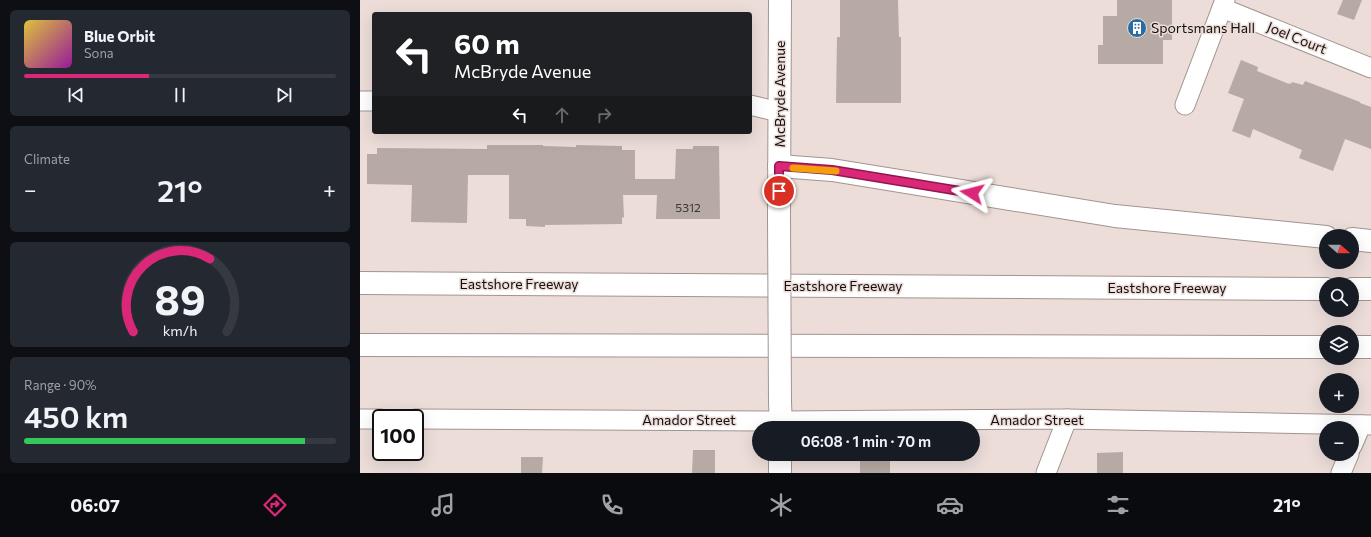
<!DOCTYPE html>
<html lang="en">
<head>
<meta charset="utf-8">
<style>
	:root { --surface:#171b24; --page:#242831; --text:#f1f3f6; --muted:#9ea1a6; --line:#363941; --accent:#db2777 }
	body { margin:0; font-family:Commissioner,sans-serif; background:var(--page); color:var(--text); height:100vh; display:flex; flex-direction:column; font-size:15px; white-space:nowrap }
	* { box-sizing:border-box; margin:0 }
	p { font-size:13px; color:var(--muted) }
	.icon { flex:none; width:22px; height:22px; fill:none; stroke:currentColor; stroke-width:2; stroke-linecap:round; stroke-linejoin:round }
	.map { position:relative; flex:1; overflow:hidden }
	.sheet { display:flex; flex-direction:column; gap:10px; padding:10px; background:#0d0f14; width:360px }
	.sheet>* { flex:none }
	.banner { position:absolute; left:12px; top:12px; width:380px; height:122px; border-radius:4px; box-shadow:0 4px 16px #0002; background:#202124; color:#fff; overflow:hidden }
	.needle { width:26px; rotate:111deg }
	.controls { position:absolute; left:959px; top:229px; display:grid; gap:8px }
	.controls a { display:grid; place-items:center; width:40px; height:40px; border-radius:50%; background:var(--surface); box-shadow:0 4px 16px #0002; font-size:20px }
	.speed { position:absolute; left:12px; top:409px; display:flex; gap:8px; font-size:20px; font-weight:700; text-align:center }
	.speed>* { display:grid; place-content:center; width:52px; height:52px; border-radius:50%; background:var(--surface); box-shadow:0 4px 16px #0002; line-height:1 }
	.speed .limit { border:2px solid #111; border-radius:6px; background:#fff; color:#111 }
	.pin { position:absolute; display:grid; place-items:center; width:34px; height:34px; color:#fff; margin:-17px; border:2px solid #fff; border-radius:50%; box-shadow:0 1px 4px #0007 }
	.me { position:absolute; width:44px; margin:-22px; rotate:279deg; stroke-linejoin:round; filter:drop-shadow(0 0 3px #0008) }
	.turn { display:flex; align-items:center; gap:14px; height:84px; padding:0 16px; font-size:18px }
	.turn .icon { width:52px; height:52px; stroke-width:2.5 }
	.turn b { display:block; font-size:28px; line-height:34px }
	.lanes { display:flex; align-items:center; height:38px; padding:0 16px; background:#0003; justify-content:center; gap:20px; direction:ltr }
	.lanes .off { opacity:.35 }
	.big { font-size:30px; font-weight:600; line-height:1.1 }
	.sheet .tile { flex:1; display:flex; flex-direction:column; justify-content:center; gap:6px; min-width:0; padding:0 14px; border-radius:6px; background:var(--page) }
	.sheet .dial { align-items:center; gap:0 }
	.dial svg { height:104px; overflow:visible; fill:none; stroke:var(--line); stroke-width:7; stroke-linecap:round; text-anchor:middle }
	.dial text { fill:var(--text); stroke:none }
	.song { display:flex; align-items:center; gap:12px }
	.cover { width:48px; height:48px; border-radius:6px; background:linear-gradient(135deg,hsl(50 70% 55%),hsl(300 70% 35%)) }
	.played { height:4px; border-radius:2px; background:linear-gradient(90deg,var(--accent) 40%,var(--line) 40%) }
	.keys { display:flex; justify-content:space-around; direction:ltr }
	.heat { display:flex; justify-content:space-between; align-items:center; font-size:22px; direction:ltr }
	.charge { height:6px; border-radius:3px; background:linear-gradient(90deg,#34c759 90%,var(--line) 0) }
	.trip { position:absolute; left:392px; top:421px; width:228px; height:40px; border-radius:20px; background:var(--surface); box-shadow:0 4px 16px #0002; font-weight:600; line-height:40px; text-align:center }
	.tab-bar { display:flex; height:64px; justify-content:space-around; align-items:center; background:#090b0e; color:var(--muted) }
	.tab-bar .icon { width:28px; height:28px }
	.tab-bar .selected { color:var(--accent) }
	.tab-bar b { font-size:18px; color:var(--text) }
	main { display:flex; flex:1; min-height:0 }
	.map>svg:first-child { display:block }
	.building { fill:#b7a9a4 }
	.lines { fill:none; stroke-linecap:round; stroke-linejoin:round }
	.minor-casing { stroke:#a29490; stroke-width:21 }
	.major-casing { stroke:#a29490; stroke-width:24 }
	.highway-casing { stroke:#a29490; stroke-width:24 }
	.minor { stroke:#fff; stroke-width:19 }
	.major { stroke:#fff; stroke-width:22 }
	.highway { stroke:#fff; stroke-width:22 }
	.major-bridge-casing { stroke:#a29490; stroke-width:24; stroke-linecap:butt }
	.major-bridge { stroke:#fff; stroke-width:22 }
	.route-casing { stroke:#8e194d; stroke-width:10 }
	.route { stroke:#db2777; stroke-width:7 }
	.slow { stroke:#f59e0b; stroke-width:7 }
	.labels { text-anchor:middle; stroke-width:3; stroke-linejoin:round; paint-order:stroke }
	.number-label { font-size:12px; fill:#3d3634 }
	.poi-label { font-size:14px; fill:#140f0e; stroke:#ecddd9; text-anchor:start }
	.street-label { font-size:14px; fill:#140f0e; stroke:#ecddd9 }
</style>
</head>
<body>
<main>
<section class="sheet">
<div class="tile">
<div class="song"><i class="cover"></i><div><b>Blue Orbit</b><p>Sona</p></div></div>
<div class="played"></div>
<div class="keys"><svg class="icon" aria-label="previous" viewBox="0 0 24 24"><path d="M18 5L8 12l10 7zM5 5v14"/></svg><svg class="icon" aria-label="pause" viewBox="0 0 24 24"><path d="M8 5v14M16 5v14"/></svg><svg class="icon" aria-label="next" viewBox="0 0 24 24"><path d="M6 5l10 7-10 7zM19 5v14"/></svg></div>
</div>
<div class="tile"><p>Climate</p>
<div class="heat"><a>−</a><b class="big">21°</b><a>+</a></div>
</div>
<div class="tile dial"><svg viewBox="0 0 100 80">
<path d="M14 69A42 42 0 1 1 86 69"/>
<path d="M14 69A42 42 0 0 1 73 13" stroke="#db2777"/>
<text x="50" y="56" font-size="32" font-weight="700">89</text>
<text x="50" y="72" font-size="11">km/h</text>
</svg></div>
<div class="tile"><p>Range · 90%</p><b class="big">450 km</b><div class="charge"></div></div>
</section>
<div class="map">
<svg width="1011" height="473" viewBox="0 0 1011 473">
	<rect width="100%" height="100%" fill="#ecddd9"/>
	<!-- building -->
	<g class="building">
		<path d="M480,0H538L539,37H541V103H476L477,37H480Z"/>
		<path d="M757,0H812V40H803V64H738V45H743V16H757Z"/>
		<path d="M983,0H1002L994,20L977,14Z"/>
		<path d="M881,60L898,67L897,71L929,84V83L931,84L932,82L943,85L945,81L1000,102V103L1011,107V149L985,139L973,171L939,158L942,150L893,129L890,138L872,131L884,99L868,93Z"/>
		<path d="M127,145H183V146L216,147V145L262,146V150H275V179H315L316,149H333V146H359L360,219H296L297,195H263L264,217L262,218V224L185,225V227L166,226V219H149V175H108L107,223L51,222L52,185L7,184V154H17V148L127,149Z"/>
		<path d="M333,450H355V473H332Z"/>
		<path d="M763,452V473H737V453Z"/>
		<rect x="500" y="454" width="30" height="19"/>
		<path d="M161,457H183L182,473H161Z"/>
	</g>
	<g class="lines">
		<defs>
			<g id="minor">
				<path d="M862,8L1011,68"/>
				<path d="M0,101H14"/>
				<path d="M390,105L419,112"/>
				<path d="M825,105L865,0"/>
				<path d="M0,419H21"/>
				<path d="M55,419L421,421L707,419L1011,425"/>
				<path d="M992,446L1001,425"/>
				<path d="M686,473L707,419"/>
				<path d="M981,473L989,454"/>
			</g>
			<g id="major">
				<path d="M419,216L420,0"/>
				<path d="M420,402L421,428"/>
				<path d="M420,473V454"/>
			</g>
			<g id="highway">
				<path d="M419,166L472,170L755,216L966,237"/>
				<path d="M992,239L1011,241"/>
				<path d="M0,283L966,289"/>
				<path d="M992,289H1011"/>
				<path d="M0,345L966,347"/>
				<path d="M992,347H1011"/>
			</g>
		</defs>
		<!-- minor casing -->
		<use href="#minor" class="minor-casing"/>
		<!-- major casing -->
		<use href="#major" class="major-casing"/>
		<!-- highway casing -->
		<use href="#highway" class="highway-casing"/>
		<!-- minor -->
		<use href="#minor" class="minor"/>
		<!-- major -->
		<use href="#major" class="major"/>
		<!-- highway -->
		<use href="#highway" class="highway"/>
		<defs>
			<path id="major-bridge" d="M419,216L420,402"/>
		</defs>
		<!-- major-bridge casing -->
		<use href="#major-bridge" class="major-bridge-casing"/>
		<!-- major-bridge -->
		<use href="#major-bridge" class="major-bridge"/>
	</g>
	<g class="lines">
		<defs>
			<path id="route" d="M419,191V166L472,170L612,193"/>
		</defs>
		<!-- route casing -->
		<use href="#route" class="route-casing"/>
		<!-- route -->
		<use href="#route" class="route"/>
		<!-- slow -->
		<path class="slow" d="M433,168L476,171"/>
	</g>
	<!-- icons -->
	<defs>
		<symbol id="building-disc" viewBox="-11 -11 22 22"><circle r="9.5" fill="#296ca1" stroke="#ecddd9"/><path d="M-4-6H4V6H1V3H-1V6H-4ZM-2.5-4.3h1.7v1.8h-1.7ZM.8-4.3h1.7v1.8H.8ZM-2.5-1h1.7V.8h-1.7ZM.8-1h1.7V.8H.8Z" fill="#fff"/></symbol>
	</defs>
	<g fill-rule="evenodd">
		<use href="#building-disc" x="766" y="17" width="22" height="22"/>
	</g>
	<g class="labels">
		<!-- number labels -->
		<g class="number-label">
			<text x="328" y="212">5312</text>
		</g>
		<!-- poi labels -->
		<g class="poi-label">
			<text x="791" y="33">Sportsmans Hall</text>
		</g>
		<!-- street labels -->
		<g class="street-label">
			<text transform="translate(937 38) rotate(22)" y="5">Joel Court</text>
			<text transform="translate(420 94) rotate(-90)" y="5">McBryde Avenue</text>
			<text x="159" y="289">Eastshore Freeway</text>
			<text x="483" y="291">Eastshore Freeway</text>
			<text x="807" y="293">Eastshore Freeway</text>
			<text x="329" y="425">Amador Street</text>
			<text x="677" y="425">Amador Street</text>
		</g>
	</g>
</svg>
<div class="controls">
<a><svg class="needle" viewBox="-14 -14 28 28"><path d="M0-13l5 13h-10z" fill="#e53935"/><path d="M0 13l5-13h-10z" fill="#9ea1a6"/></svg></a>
<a><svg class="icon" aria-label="search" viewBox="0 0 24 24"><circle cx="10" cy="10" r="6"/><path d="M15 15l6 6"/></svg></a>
<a><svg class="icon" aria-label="layers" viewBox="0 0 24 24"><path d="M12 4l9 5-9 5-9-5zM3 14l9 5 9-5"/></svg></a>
<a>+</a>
<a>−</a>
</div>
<div class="speed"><div class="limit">100</div></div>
<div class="pin" style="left:419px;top:191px;background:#d93025"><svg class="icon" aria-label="arrive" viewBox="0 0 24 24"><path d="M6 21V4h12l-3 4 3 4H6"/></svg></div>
<svg class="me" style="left:612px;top:193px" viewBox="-20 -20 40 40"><path d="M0-17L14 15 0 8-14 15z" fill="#db2777" stroke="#fff" stroke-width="4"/></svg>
<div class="trip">06:08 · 1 min · 70 m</div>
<div class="banner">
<div class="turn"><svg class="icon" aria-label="left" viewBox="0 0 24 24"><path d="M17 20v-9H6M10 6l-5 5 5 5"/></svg><div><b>60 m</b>McBryde Avenue</div></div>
<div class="lanes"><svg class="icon" aria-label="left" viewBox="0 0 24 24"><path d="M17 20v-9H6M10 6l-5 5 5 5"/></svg><svg class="icon off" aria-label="ahead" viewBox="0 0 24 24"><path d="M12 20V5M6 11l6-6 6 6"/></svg><svg class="icon off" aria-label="right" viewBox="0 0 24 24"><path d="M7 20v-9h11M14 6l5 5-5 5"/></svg></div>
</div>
</div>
</main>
<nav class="tab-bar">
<b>06:07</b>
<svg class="icon selected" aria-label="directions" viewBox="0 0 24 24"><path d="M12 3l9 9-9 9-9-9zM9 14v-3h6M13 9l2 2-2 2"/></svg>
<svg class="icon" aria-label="music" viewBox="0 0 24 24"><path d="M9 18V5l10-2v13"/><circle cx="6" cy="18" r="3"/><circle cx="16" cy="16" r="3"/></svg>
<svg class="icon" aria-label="phone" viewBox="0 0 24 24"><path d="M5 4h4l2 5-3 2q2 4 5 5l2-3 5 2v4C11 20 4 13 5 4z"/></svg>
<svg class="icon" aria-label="climate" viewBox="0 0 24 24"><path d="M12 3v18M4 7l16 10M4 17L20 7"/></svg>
<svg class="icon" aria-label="car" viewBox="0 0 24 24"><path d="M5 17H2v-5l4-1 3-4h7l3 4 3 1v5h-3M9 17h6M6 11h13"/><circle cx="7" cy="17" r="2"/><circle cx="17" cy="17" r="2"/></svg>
<svg class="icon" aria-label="filters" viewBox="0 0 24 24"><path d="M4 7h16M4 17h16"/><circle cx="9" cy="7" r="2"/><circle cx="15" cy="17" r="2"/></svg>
<b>21°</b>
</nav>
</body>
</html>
